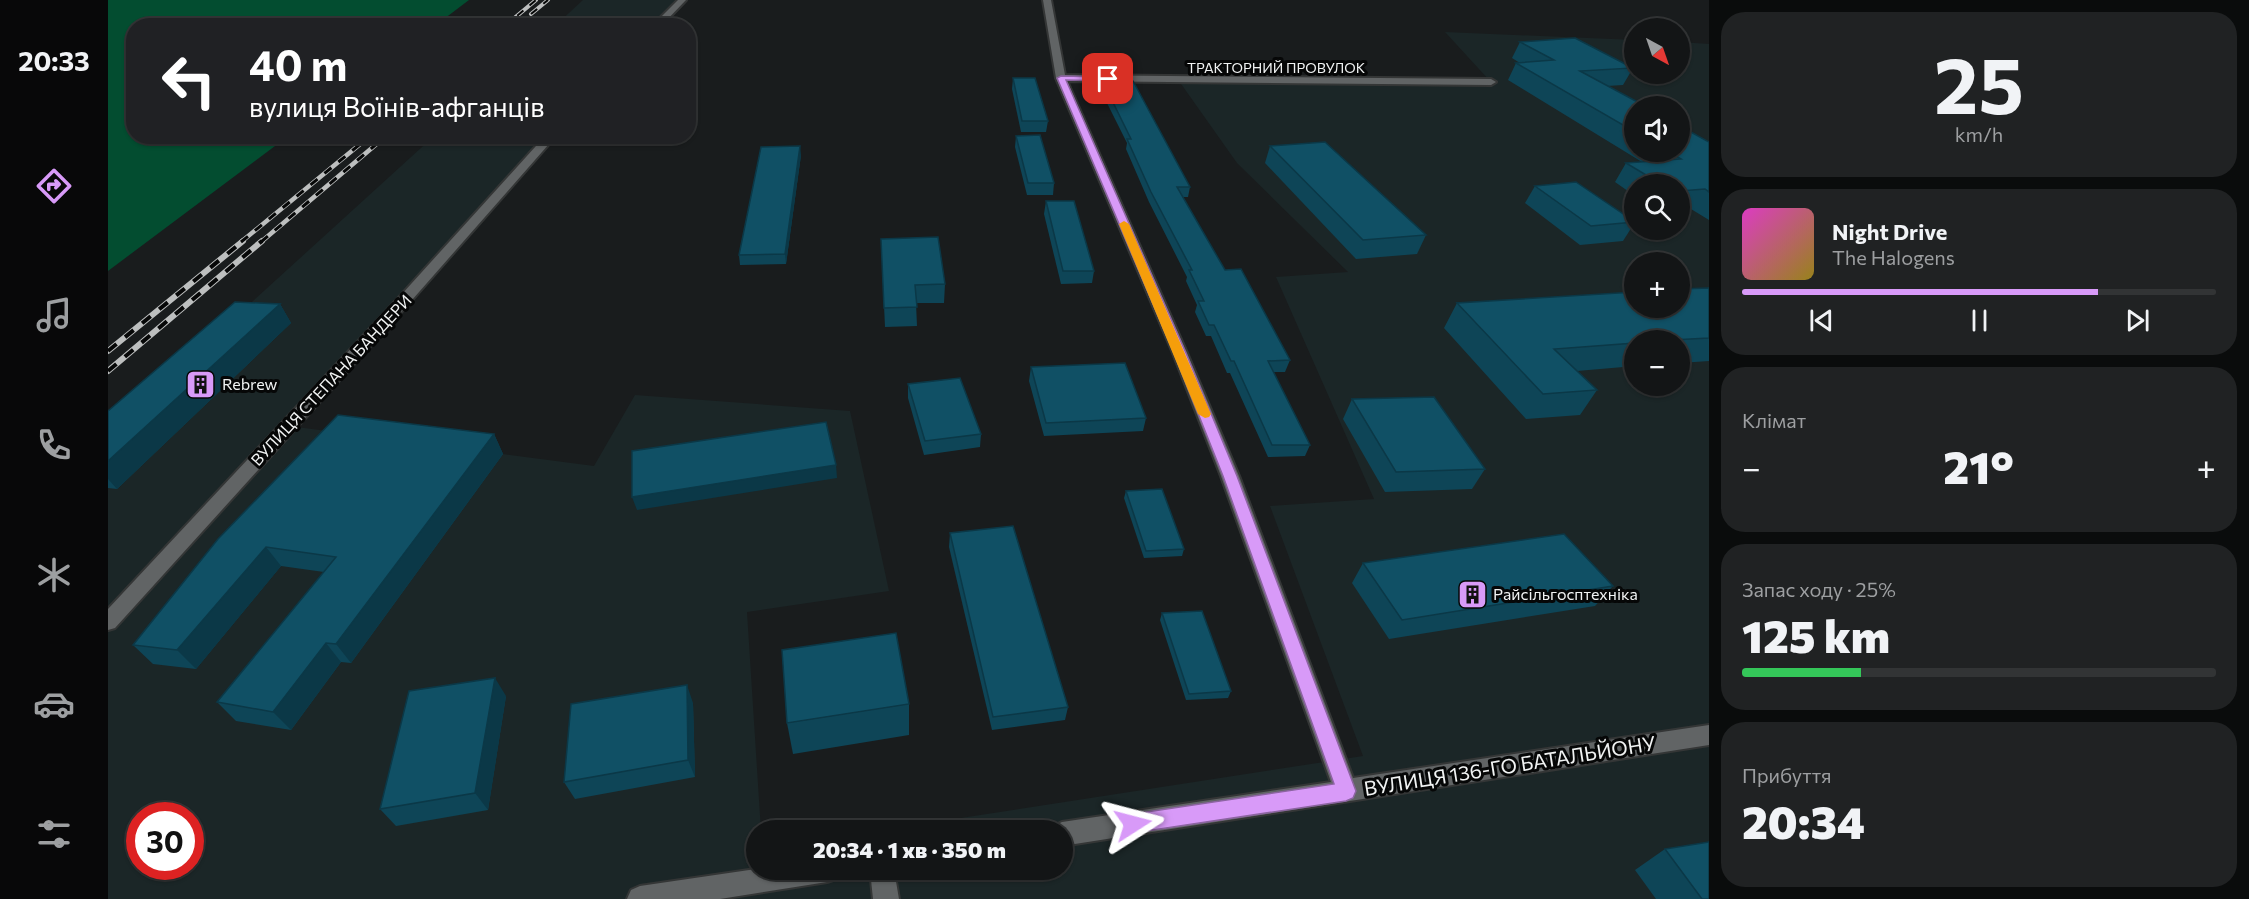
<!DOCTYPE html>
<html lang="uk">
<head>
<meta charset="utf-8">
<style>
	:root { --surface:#131516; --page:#202223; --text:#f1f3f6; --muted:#9d9fa1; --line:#323435; --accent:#d89af8 }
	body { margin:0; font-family:Commissioner,sans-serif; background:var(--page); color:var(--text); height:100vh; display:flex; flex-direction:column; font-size:22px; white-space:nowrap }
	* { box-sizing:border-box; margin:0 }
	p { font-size:20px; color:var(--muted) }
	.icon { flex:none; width:33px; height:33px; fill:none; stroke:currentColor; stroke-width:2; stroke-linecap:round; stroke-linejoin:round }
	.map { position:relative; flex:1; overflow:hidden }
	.sheet { display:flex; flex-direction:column; gap:12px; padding:12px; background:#0a0c0c; width:540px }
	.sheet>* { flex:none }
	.banner { position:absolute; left:18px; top:18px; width:570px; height:126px; border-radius:24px; box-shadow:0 2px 4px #0004,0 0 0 2px var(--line); background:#202124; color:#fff; overflow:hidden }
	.needle { width:39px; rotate:140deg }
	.controls { position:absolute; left:1516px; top:18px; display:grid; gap:12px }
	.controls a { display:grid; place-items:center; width:66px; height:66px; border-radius:50%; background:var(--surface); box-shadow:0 2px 4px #0004,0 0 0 2px var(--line); font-size:30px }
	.speed { position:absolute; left:18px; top:802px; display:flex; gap:12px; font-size:30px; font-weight:700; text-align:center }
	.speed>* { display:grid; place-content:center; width:78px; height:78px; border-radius:50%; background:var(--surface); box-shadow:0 2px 4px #0004,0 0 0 2px var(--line); line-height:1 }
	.speed .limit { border:9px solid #d22; background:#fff; color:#111 }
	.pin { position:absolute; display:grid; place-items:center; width:51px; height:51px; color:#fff; margin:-26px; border-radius:12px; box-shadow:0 3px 9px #0006 }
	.me { position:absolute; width:66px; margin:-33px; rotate:81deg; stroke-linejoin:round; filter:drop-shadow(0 0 4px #0008) }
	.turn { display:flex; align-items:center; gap:21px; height:126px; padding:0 24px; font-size:27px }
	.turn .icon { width:78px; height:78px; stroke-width:2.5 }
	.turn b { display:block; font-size:42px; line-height:51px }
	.big { font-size:45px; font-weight:800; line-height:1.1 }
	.sheet .widget { flex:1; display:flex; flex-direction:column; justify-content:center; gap:9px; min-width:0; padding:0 21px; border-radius:24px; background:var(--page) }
	.sheet .dial { align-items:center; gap:0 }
	.dial b { font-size:78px; line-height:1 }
	.song { display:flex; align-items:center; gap:18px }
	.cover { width:72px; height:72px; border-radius:9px; background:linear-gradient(135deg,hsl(310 70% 55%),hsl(50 70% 35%)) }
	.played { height:6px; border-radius:3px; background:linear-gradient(90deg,var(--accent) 75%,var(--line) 75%) }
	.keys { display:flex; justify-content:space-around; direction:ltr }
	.heat { display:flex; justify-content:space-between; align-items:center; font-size:33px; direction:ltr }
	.charge { height:9px; border-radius:4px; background:linear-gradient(90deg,#34c759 25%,var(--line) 0) }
	.trip { position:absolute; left:638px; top:820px; width:327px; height:60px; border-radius:30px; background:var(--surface); box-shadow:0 2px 4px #0004,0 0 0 2px var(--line); font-weight:800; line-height:60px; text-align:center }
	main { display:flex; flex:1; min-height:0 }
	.tabs { display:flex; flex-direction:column; width:108px; justify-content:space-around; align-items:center; background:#080809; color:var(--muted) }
	.tabs .icon { width:42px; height:42px }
	.tabs .current { color:var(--accent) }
	.tabs b { font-size:27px; color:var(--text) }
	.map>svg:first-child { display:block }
	.built { fill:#1b2627; fill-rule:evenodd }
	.green { fill:#034d30 }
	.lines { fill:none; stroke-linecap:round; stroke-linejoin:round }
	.minor-casing { stroke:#343636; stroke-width:4 }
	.minor { fill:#616465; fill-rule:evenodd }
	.rail-far2-casing { stroke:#bdbfbf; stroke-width:4 }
	.rail-far1-casing { stroke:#bdbfbf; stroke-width:4.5 }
	.rail-casing { stroke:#bdbfbf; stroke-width:6 }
	.rail-far2 { stroke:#060707; stroke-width:2; stroke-dasharray:8; stroke-linecap:butt }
	.rail-far1 { stroke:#060707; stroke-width:3; stroke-dasharray:9; stroke-linecap:butt }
	.rail { stroke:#060707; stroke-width:4; stroke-dasharray:11; stroke-linecap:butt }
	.wall { fill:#0e4557 }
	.shaded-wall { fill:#0b3847 }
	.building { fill:#105065; stroke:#0b3847; stroke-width:1.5 }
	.route { fill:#d89af8; stroke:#8c64a1; stroke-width:1.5 }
	.slow { fill:#f59e0b }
	.labels { text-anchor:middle; stroke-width:6; stroke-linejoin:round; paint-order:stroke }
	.far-street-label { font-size:14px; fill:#f1f3f3; stroke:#060707 }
	.street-label { font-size:16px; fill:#f1f3f3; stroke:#060707 }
	.poi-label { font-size:16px; fill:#f1f3f3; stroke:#060707; text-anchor:start }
	.near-street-label { font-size:20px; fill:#f1f3f3; stroke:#060707 }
</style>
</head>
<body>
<main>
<nav class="tabs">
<b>20:33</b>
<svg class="icon current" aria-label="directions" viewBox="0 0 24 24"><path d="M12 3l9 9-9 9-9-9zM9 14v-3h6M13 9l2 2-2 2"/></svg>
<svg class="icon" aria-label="music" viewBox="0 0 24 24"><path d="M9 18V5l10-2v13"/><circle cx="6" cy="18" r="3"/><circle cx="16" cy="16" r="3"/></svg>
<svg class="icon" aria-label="phone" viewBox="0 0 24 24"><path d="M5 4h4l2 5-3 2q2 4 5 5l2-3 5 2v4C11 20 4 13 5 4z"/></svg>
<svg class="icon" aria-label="climate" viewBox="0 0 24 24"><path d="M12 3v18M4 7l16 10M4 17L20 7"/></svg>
<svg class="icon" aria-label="car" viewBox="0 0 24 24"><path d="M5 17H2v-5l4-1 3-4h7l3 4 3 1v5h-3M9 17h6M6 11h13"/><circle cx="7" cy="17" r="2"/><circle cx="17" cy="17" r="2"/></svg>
<svg class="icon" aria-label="filters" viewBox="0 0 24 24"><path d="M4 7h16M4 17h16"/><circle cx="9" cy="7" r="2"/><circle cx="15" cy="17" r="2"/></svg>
</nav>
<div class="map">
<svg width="1601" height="899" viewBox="0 0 1601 899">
	<rect width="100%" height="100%" fill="#191c1d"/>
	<!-- built -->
	<g class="built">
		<path d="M475,0H574L548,25L447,26Z"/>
		<path d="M1337,32L1527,40V74H1572V42L1601,44V899H0V433L325,137H443L181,426L486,466L527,395L742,411L781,591L639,612L653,831H648V870H954V831H768L1255,756L1162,506L1266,499L1168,277L1240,272L1129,163L1071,81H1382ZM1527,106H1572V152H1527ZM1527,184H1572V230H1527ZM1527,262H1572V308H1527ZM1527,340H1572V386H1527ZM32,816H82V867H32Z"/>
	</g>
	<!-- green -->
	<path class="green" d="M0,0H361L328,25L26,26V136L179,137L0,271Z"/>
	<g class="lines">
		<defs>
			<g id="minor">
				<path d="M570,0H578L553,26H544Z"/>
				<path d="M935,0H943L957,75L1383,79L1388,82L1383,85L959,81L1079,353L1131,476L1245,778L1601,725V745L954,846V831H943L946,826L954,822L1223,782L1113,476L1065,353L948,78Z"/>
				<path d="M437,136H448L304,300L7,628L0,630V609L294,294Z"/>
				<path d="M648,869L731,870L728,879L719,882L612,899H519L523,890L532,886Z"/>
				<path d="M762,870H786L791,899H765Z"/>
			</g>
		</defs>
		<!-- minor casing -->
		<use href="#minor" class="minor-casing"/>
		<!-- minor -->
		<use href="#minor" class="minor"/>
		<defs>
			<g id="rail-far2">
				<path d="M423,14L440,0"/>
				<path d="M397,26L428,0"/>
			</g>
			<g id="rail-far1">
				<path d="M133,242L262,136"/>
				<path d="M153,242L278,136"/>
			</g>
			<g id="rail">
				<path d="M0,351L135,241"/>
				<path d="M0,371L154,241"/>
			</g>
		</defs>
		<!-- rail-far2 casing -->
		<use href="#rail-far2" class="rail-far2-casing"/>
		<!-- rail-far1 casing -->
		<use href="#rail-far1" class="rail-far1-casing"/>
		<!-- rail casing -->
		<use href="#rail" class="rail-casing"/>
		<!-- rail-far2 -->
		<use href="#rail-far2" class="rail-far2"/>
		<!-- rail-far1 -->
		<use href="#rail-far1" class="rail-far1"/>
		<!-- rail -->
		<use href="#rail" class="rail"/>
	</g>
	<!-- wall -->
	<g class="wall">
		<path d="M1412,42L1525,68L1515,85L1499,86L1527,106V152H1572L1601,142V220L1583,209L1572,210V184H1527V196L1507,182L1518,163L1534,162L1400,80L1408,63H1412L1404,58Z"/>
		<path d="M905,78L940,121L938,132H913L904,89Z"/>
		<path d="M995,82L1082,187L1080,197H1075L1117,270L1182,360L1177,372H1165L1202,445L1197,456L1160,457L1122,373H1119L1103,336H1098L1087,312L1089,305L1078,281L1079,277L1041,202L1018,149L1019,143L993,91Z"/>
		<path d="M908,136L946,183L945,195H919L907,147Z"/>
		<path d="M1162,146L1318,235L1309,254L1248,259L1157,163Z"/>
		<path d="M693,155L678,264L632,265L631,255Z"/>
		<path d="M1427,186L1527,222L1515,241L1472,245L1417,203Z"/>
		<path d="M938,201L986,271L984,283L953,284L936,214Z"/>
		<path d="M773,239L837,284L836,303H808L809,326L777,327Z"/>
		<path d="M1601,288V361L1572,363V340H1527V366L1469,371L1489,390L1472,415L1418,419L1336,328L1349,303Z"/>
		<path d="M172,304L183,323L9,489L0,488V411Z"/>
		<path d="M923,367L1038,418L1035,431L936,436L921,381Z"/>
		<path d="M800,384L873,434L872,447L816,455L800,398Z"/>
		<path d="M1244,399L1377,469L1364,489L1277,492L1235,419Z"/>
		<path d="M386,434L395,454L243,663L233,662L183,730L128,721L109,702L216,572L173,566L88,669L45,664L25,645L110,539Z"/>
		<path d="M1018,491L1076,549L1074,556L1036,558L1016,498Z"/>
		<path d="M842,533L960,707L957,720L884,730L841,547Z"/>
		<path d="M1255,563L1505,586L1487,606L1281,639L1244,583Z"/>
		<path d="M1054,613L1123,691L1120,698L1078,700L1052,620Z"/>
		<path d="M398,696L380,810L288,826L272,809Z"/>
		<path d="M585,703L587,777L467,799L456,782Z"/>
		<path d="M801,704V735L685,754L679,723Z"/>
		<path d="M1557,849L1601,899H1548L1527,870Z"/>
	</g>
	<!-- shaded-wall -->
	<g class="shaded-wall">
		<path d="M692,146L693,155L678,264L677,254Z"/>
		<path d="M172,304L183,323L9,489L0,479V461Z"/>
		<path d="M386,434L395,454L243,663L228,644Z"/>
		<path d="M728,465L729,478L529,510L524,497Z"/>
		<path d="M158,547L173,566L88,669L69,650Z"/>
		<path d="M218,643L233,662L183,730L165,712Z"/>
		<path d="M387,678L398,696L380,810L367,793Z"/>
		<path d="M579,685L585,703L587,777L580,760Z"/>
	</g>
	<!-- building -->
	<g class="building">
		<path d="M1467,38L1525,68L1472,71L1537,106H1527V132L1408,63L1446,60L1412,42Z"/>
		<path d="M905,78H927L940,121H914Z"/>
		<path d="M1025,81L1082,187H1069L1117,270L1133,269L1182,360L1160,361L1202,445H1164L1126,361H1123L1106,325H1101L1090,301H1096L1081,270H1084L1043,192L1019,139H1023L995,82Z"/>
		<path d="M1572,126L1601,142V192L1597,189L1572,191V184H1553L1518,163L1573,159L1561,152H1572Z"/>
		<path d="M932,135L946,183H920L908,136Z"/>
		<path d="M1217,142L1318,235L1255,240L1162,146Z"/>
		<path d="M692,146L677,254L631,255L653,147Z"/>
		<path d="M1468,182L1527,222L1483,226L1427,186Z"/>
		<path d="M938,201H966L986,271H955Z"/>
		<path d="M830,237L837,284L807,285L809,307L776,308L773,239Z"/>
		<path d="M1601,288V338L1564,340H1527V343L1446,349L1489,390L1435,394L1349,303L1527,292V308H1572V289Z"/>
		<path d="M127,302L172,304L0,461V411Z"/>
		<path d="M1017,363L1038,418L938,423L923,367Z"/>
		<path d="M852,378L873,434L817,441L800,384Z"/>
		<path d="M1326,397L1377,469L1288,472L1244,399Z"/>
		<path d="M230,415L386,434L228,644L218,643L165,712L109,702L228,557L158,547L69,650L25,645L110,539Z"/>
		<path d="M718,422L728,465L524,497V451Z"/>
		<path d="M1054,489L1076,549L1038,551L1018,491Z"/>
		<path d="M905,526L960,707L885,717L842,533Z"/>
		<path d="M1456,534L1505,586L1294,620L1255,563Z"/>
		<path d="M1094,611L1123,691L1081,694L1054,613Z"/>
		<path d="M788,633L801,704L679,723L674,650Z"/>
		<path d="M387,678L367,793L272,809L301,691Z"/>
		<path d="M579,685L580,760L456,782L463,704Z"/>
		<path d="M1601,842V899H1594L1557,849Z"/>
	</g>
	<!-- route -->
	<path class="route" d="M953,76L1000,77L1004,79L1000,81L958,80L1078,353L1129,476L1248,791L1245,798L1238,801L1025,833L1018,831L1015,824L1018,817L1025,814L1226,784L1115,476L1066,353L949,78Z"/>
	<!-- slow -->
	<path class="slow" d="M1016,221L1021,224L1103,414L1101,417L1097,418L1090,414L1011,224Z"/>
	<!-- icons -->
	<defs>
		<symbol id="building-square" viewBox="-11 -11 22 22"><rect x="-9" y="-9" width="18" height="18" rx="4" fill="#d89af8" stroke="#060707"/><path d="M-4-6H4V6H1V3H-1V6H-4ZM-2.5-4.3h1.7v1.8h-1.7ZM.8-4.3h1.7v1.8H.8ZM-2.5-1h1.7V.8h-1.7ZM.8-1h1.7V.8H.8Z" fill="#111"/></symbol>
	</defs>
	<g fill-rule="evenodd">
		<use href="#building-square" x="76" y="368" width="33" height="33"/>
		<use href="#building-square" x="1348" y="578" width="33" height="33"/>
	</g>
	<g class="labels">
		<!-- far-street labels -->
		<g class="far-street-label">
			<text x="1168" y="73">ТРАКТОРНИЙ ПРОВУЛОК</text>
		</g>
		<!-- street labels -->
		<g class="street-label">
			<text transform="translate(223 380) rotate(-47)" y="6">ВУЛИЦЯ СТЕПАНА БАНДЕРИ</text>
		</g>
		<!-- poi labels -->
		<g class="poi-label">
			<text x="114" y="390">Rebrew</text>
			<text x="1385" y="600">Райсільгосптехніка</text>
		</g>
		<!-- near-street labels -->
		<g class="near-street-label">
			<text transform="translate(1402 766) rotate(-9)" y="7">ВУЛИЦЯ 136-ГО БАТАЛЬЙОНУ</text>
		</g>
	</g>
</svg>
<div class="controls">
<a><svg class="needle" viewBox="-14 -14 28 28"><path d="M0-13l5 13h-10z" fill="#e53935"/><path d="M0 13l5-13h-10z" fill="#9d9fa1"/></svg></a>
<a><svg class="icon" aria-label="sound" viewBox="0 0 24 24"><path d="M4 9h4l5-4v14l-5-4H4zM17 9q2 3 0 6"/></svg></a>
<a><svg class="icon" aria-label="search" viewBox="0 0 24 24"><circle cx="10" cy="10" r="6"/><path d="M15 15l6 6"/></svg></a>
<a>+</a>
<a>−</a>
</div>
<div class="speed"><div class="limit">30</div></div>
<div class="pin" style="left:1000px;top:79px;background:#d93025"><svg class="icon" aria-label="arrive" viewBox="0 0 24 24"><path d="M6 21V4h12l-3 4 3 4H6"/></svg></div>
<svg class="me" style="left:1025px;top:824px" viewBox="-20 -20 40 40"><path d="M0-17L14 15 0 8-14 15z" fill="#d89af8" stroke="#fff" stroke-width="4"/></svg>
<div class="trip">20:34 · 1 хв · 350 m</div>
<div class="banner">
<div class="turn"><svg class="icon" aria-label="left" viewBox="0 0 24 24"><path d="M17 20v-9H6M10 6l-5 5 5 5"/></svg><div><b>40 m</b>вулиця Воїнів-афганців</div></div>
</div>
</div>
<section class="sheet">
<div class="widget dial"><b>25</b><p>km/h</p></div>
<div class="widget">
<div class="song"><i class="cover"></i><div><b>Night Drive</b><p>The Halogens</p></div></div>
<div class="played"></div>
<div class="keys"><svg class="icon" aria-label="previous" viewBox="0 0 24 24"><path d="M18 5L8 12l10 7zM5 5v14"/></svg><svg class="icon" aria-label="pause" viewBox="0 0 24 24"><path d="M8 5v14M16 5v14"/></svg><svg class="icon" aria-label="next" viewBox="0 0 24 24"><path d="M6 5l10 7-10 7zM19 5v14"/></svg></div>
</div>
<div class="widget"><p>Клімат</p>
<div class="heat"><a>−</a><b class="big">21°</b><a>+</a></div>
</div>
<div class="widget"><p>Запас ходу · 25%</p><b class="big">125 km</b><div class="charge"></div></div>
<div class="widget"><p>Прибуття</p><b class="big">20:34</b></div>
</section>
</main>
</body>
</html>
